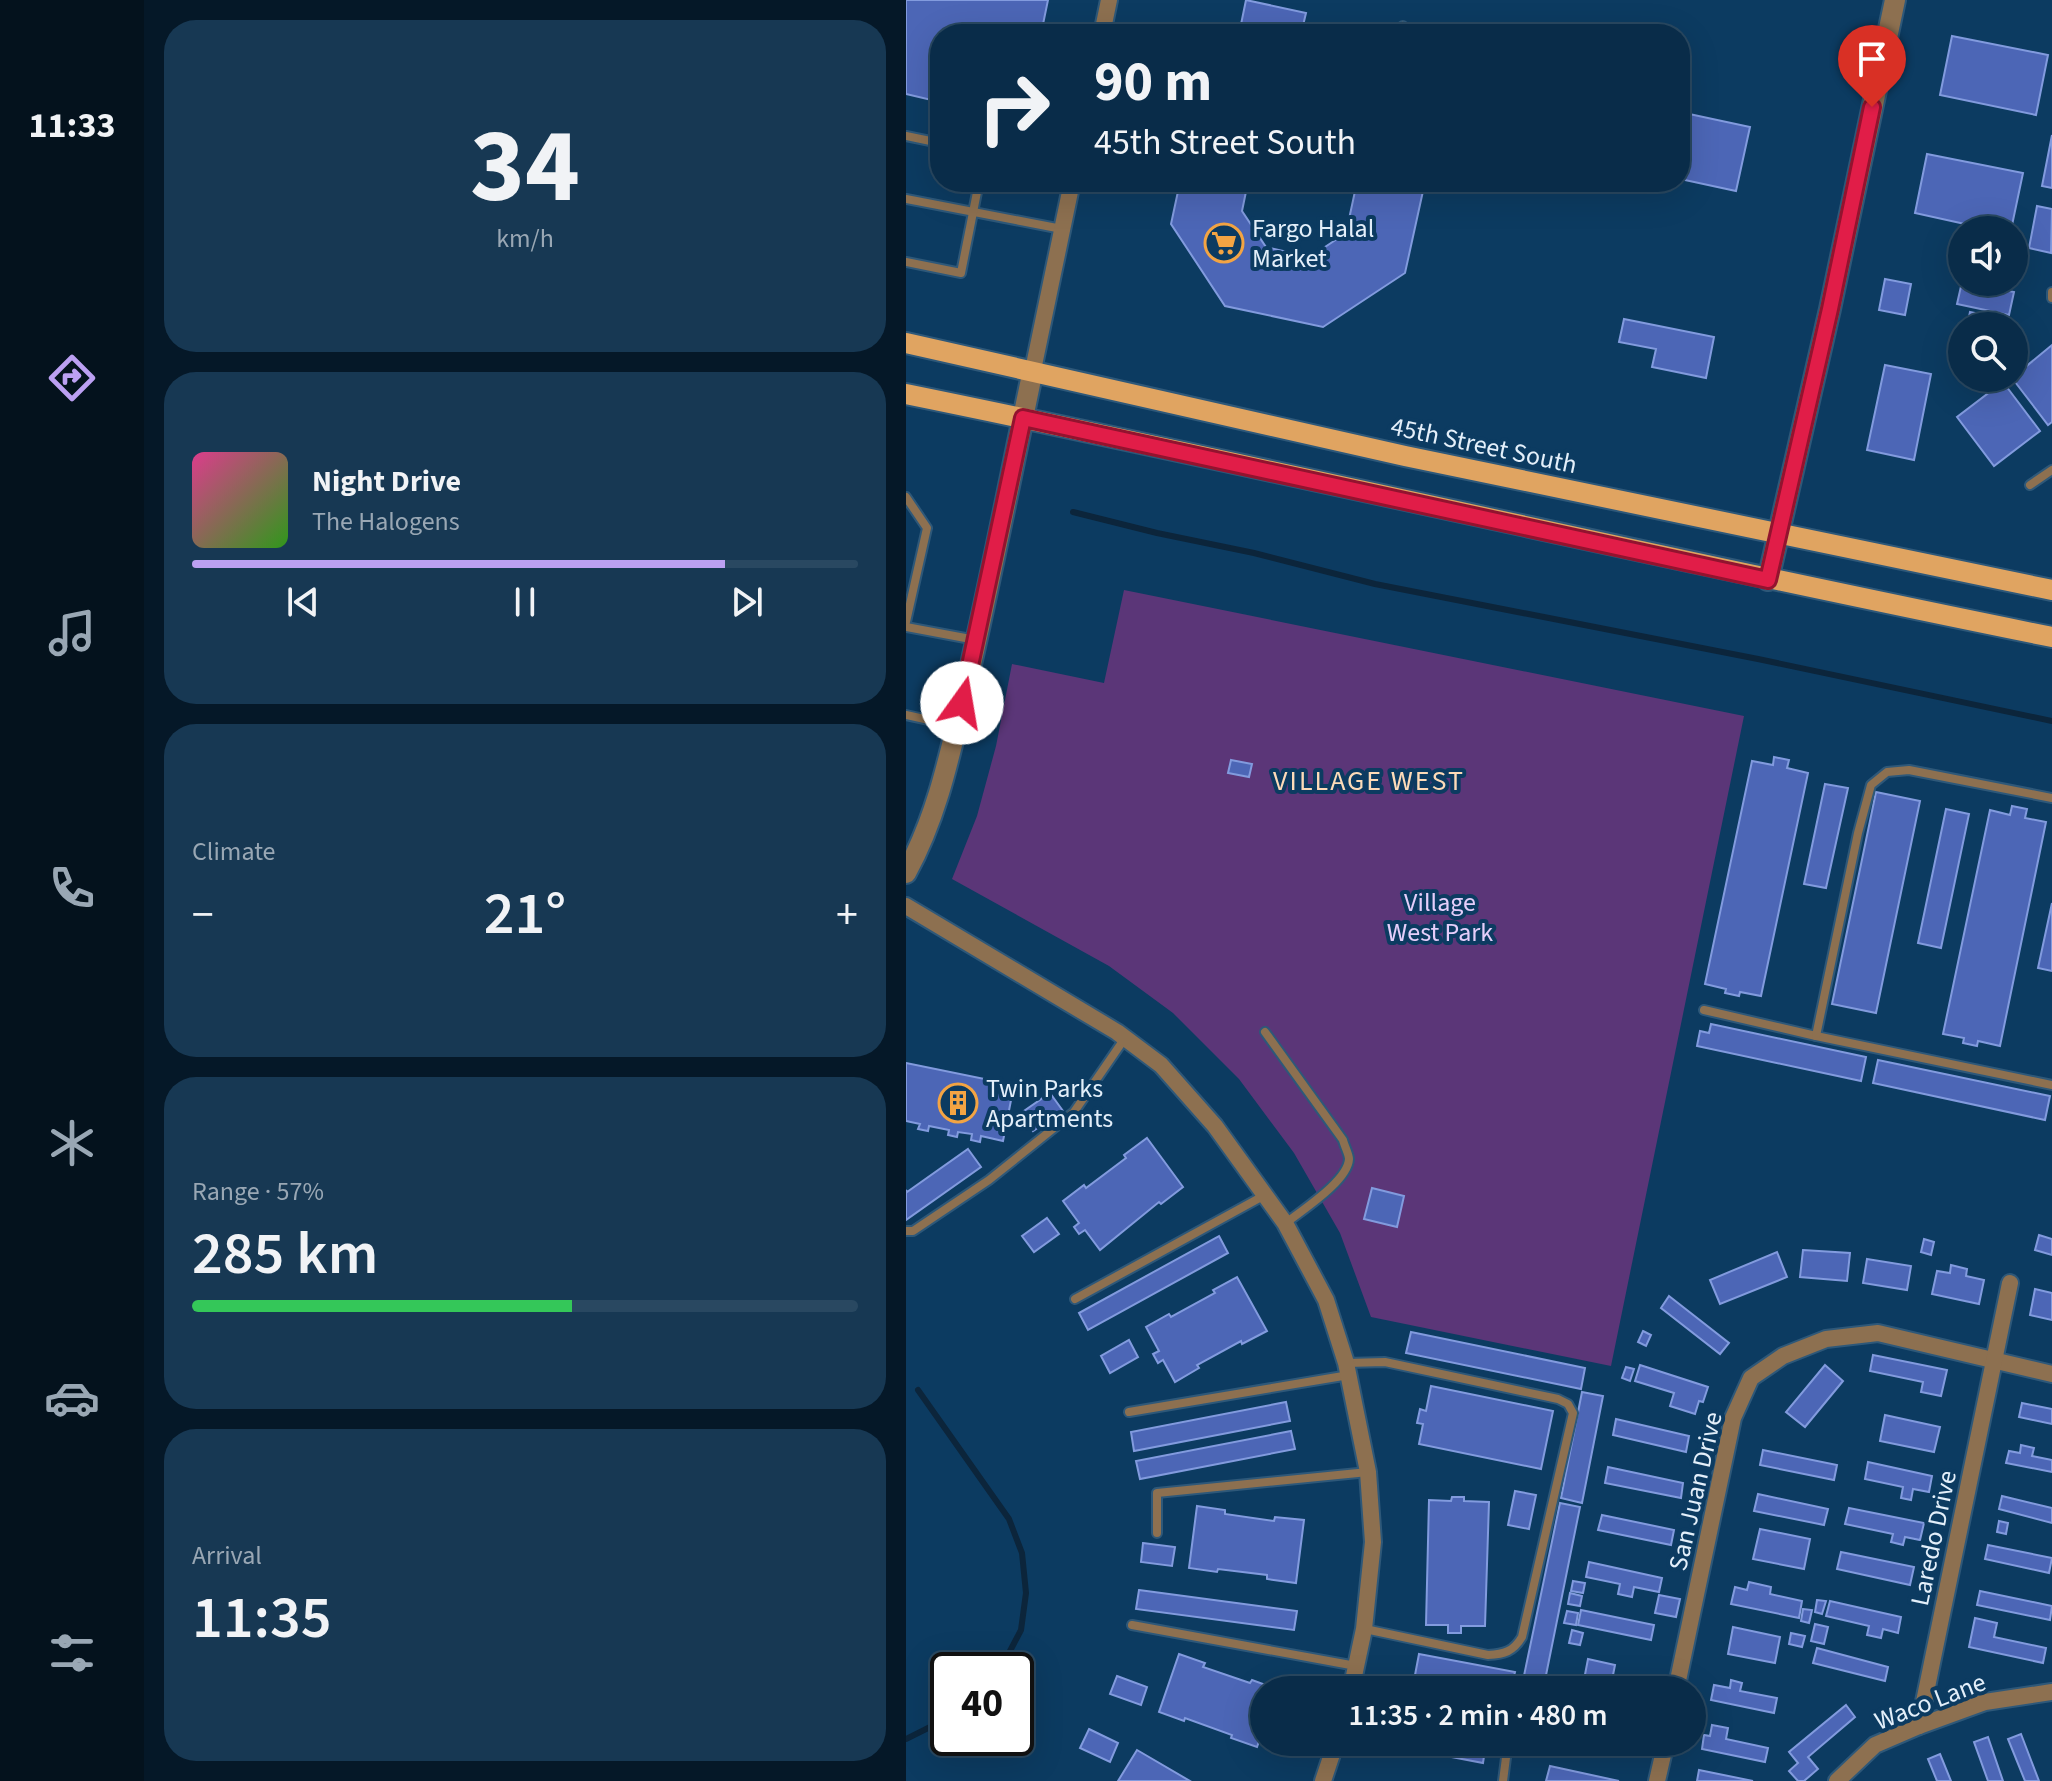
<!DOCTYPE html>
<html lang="en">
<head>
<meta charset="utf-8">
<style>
	:root { --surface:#092c49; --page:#173853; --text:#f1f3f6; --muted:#99a7b4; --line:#294861; --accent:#bca0f2 }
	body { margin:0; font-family:"Source Sans 3",sans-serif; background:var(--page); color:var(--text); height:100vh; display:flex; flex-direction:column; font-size:30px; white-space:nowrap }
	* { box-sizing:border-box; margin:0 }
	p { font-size:26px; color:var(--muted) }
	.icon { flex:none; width:44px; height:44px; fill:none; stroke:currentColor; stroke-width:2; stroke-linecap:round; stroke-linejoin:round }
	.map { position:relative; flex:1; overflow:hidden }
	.side { display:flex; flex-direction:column; gap:20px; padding:20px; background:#051828; width:762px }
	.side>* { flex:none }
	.top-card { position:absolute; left:24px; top:24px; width:760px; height:168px; border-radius:32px; box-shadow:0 8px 32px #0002,0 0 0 2px var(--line); background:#092c49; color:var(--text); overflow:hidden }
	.buttons { position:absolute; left:1042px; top:216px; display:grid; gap:16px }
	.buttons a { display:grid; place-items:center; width:80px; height:80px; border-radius:50%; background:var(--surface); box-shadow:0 8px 32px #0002,0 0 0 2px var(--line); font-size:40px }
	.speed { position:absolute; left:24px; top:1652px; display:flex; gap:16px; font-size:40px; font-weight:700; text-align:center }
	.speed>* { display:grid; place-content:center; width:104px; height:104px; border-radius:50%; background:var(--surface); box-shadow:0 8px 32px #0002,0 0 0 2px var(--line); line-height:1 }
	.speed .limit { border:4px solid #111; border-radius:12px; background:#fff; color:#111 }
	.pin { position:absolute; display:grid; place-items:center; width:68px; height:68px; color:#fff; margin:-82px -34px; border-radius:50% 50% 50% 0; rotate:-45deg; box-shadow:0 0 8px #0007 }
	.pin .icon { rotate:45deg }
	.me { position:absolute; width:88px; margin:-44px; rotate:13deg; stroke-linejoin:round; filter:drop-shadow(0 0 6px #0008) }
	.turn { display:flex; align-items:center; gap:28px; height:168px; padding:0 32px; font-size:36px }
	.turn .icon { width:104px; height:104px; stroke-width:2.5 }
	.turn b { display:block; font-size:56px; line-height:68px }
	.big { font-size:60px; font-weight:600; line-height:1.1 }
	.side .tile { flex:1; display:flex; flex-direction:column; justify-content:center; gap:12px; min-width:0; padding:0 28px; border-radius:32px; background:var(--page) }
	.side .dial { align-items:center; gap:0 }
	.dial b { font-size:104px; line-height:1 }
	.song { display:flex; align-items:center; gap:24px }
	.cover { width:96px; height:96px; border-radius:12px; background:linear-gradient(135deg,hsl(330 70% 55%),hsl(110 70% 35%)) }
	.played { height:8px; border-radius:4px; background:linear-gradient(90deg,var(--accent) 80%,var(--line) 80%) }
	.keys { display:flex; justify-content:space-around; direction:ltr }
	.heat { display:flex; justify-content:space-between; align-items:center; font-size:44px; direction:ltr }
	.charge { height:12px; border-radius:6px; background:linear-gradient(90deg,#34c759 57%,var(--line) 0) }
	.trip { position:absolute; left:344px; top:1676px; width:456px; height:80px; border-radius:40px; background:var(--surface); box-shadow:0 8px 32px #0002,0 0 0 2px var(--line); font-weight:600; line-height:80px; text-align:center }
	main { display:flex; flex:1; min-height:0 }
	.tabs { display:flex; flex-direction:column; width:144px; justify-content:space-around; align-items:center; background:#04121d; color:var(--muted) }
	.tabs .icon { width:56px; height:56px }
	.tabs .current { color:var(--accent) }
	.tabs b { font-size:36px; color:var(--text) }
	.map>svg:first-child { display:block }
	.green { fill:#5b3678 }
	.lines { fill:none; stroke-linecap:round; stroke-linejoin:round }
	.stream { stroke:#0c253b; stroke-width:6 }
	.building { fill:#4c66b6; stroke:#829bde; stroke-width:2 }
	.service-casing { stroke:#2e5879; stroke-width:12 }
	.minor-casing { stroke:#2e5879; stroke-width:20 }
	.tertiary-casing { stroke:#2e5879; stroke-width:24 }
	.primary-casing { stroke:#2e5879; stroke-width:24 }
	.service { stroke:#8d7050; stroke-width:8 }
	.minor { stroke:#8d7050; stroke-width:16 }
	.tertiary { stroke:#8d7050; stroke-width:20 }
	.primary { stroke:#e0a461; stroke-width:20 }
	.route-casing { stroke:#92132f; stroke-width:20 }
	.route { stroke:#e11d48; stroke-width:14 }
	.labels { text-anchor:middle; stroke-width:8; stroke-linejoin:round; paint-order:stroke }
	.poi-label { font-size:26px; fill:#e3effa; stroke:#0c3b61; text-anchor:start }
	.street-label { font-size:26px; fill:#e3effa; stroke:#0c3b61 }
	.park-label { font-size:26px; fill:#e5cefa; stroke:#0c3b61 }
	.neighbourhood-label { font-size:28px; letter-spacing:2px; fill:#fddbb8; stroke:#0c3b61 }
</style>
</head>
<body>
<main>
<nav class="tabs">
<b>11:33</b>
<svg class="icon current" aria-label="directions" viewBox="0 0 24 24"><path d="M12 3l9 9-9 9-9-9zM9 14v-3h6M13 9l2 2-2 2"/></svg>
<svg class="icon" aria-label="music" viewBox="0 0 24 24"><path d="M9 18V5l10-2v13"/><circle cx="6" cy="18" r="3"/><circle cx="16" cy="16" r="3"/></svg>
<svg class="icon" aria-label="phone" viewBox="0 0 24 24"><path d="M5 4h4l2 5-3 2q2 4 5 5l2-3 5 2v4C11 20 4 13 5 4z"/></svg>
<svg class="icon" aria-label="climate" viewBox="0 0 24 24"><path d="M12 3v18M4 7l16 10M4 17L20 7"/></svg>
<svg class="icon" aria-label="car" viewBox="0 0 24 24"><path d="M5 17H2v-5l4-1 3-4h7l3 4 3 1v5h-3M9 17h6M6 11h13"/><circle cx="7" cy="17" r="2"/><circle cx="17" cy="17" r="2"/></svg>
<svg class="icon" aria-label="filters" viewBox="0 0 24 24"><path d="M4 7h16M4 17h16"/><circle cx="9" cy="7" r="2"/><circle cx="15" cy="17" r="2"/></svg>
</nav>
<section class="side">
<div class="tile dial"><b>34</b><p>km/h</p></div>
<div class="tile">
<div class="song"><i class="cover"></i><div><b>Night Drive</b><p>The Halogens</p></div></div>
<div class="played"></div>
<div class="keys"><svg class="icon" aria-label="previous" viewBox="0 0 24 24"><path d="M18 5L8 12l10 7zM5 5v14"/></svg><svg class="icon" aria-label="pause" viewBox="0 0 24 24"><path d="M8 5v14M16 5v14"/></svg><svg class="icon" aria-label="next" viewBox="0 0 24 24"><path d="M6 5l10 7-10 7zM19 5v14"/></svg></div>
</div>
<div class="tile"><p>Climate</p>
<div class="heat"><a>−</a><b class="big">21°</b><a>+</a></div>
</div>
<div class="tile"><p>Range · 57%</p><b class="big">285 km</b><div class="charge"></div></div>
<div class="tile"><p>Arrival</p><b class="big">11:35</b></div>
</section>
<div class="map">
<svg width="1146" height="1781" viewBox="0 0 1146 1781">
	<rect width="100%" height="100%" fill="#0c3b61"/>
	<!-- green -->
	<path class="green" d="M218,590L838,716L705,1366L465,1317L434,1233L388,1153L333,1079L267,1013L203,966L46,879L71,816L90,746L106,664L198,683Z"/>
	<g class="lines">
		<!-- stream -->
		<g class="stream">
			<path d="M167,512L251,533L348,553L469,584L852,659L1146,721"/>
			<path d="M12,1390L103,1519L116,1553L120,1593L115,1630L94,1670"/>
			<path d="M0,1739L42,1718"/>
		</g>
	</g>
	<!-- building -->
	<g class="building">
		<path d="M0,0H142L135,34H34V102L0,94Z"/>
		<path d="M340,0L400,13L395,34H333Z"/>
		<path d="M1046,36L1142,55L1130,115L1034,95Z"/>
		<path d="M774,112L844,127L830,191L774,179Z"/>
		<path d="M1146,135V188L1136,186Z"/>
		<path d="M1021,154L1117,173L1105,230H1086L1009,213Z"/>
		<path d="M274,182H342L336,211L360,247L404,257L440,233L451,182H519L499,273L417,327L319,306L265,224Z"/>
		<path d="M1131,206L1146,209L1145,253L1123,248Z"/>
		<path d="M979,279L1005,284L999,315L973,310Z"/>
		<path d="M1056,282L1108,292L1103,315L1051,304Z"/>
		<path d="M1064,312L1103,320L1102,326H1061Z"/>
		<path d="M718,319L808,337L800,378L746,367L750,349L713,342Z"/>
		<path d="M1146,345V422L1142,425L1106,378Z"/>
		<path d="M979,365L1025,374L1008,460L961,450Z"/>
		<path d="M1097,382L1134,431L1088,466L1051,417Z"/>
		<path d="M868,757L883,760L881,768L902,773L855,996L834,992L833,996L819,993L820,989L799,984L846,761L867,765Z"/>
		<path d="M325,760L346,764L343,777L322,773Z"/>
		<path d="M919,784L942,788L920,888L898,884Z"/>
		<path d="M970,792L1014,801L970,1013L926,1004Z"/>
		<path d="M1106,806L1121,809L1119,818L1140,822L1094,1046L1072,1041L1071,1046L1057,1043L1058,1038L1037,1034L1084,810L1104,815Z"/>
		<path d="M1040,809L1063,814L1035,948L1012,943Z"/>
		<path d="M1146,903V971L1132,968Z"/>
		<path d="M805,1024L960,1057L955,1081L791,1046L794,1031L803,1033Z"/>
		<path d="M972,1060L1144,1096L1139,1120L967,1083Z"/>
		<path d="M0,1063L108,1085L97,1141L75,1136L74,1142L65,1140L66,1134L52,1132L51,1137L42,1135L43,1130L23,1126L22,1131L12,1129L14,1124L0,1121Z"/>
		<path d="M144,1093L157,1111L127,1131L115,1113Z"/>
		<path d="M241,1138L277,1187L255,1204L253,1202L194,1250L179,1230L173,1234L168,1227L173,1223L157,1201L178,1185L180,1188L220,1158L218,1155Z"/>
		<path d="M62,1149L75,1167L0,1220V1190L1,1192Z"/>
		<path d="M466,1188L498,1196L491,1227L458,1219Z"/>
		<path d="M141,1218L153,1234L128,1252L116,1236Z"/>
		<path d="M1133,1235L1146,1239V1255L1129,1250Z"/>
		<path d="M313,1236L322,1253L182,1330L173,1313Z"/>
		<path d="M1018,1239L1028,1242L1025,1255L1015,1252Z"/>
		<path d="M897,1250L944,1253L941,1281L894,1277Z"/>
		<path d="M871,1252L881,1277L814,1304L804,1280Z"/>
		<path d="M961,1259L1005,1266L1001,1290L957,1283Z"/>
		<path d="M1045,1265L1061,1269L1060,1276L1078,1280L1073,1304L1026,1294L1031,1271L1044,1273Z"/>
		<path d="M331,1277L361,1331L336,1344L335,1341L291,1365L293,1368L269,1382L257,1360L252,1363L247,1354L253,1351L240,1327L263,1314L265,1317L309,1293L307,1290Z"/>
		<path d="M1129,1289L1146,1293V1320L1124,1315Z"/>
		<path d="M763,1296L823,1343L814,1354L755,1308Z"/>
		<path d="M737,1331L745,1335L740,1346L732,1342Z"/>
		<path d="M505,1332L679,1368L675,1389L500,1353Z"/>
		<path d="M223,1340L232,1357L204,1373L195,1356Z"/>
		<path d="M967,1355L1041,1370L1035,1396L1015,1392L1017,1382L964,1371Z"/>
		<path d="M734,1365L802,1387L797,1402L793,1401L789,1414L764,1406L768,1393L729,1381Z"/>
		<path d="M919,1365L937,1381L899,1427L880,1412Z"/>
		<path d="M720,1367L728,1369L724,1381L716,1378Z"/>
		<path d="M525,1386L647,1411L635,1469L513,1444L517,1424L511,1423L514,1409L520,1411Z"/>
		<path d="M676,1392L697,1396L676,1503L655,1498Z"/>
		<path d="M380,1402L384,1421L228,1451L225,1432Z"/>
		<path d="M1116,1403L1146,1409V1424L1113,1417Z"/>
		<path d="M979,1415L1034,1427L1028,1452L974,1441Z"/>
		<path d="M710,1419L783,1436L780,1452L707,1435Z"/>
		<path d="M385,1431L389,1449L234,1479L230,1461Z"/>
		<path d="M1115,1445L1128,1448L1126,1456L1146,1460V1472L1100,1463L1103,1451L1114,1453Z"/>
		<path d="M857,1450L931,1465L928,1480L854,1465Z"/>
		<path d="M962,1462L1026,1476L1023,1492L1007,1489L1005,1500L995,1498L997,1487L959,1479Z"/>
		<path d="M702,1467L777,1483L775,1498L699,1483Z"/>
		<path d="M609,1491L630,1495L623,1529L602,1525Z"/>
		<path d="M852,1494L922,1509L918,1525L848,1511Z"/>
		<path d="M1096,1496L1146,1508V1523L1093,1509Z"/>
		<path d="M546,1497H558V1501L583,1502L579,1626H555V1633H542V1625H520L523,1500L545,1501Z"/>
		<path d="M654,1503L674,1507L637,1690H615Z"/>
		<path d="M291,1506L319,1510V1514L368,1521L369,1517L398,1520L390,1583L361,1579V1575L312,1569L311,1572L283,1568Z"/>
		<path d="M943,1508L1018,1523L1014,1540L999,1537L997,1545L985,1542L987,1534L939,1524Z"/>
		<path d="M696,1515L768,1530L765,1545L692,1530Z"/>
		<path d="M1093,1521L1102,1523L1100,1534L1091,1532Z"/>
		<path d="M854,1529L904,1539L898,1569L847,1559Z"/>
		<path d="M237,1543L269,1547L266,1566L235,1562Z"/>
		<path d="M1082,1545L1146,1558L1143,1573L1079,1559Z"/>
		<path d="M935,1552L1008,1567L1004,1585L931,1569Z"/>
		<path d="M683,1562L756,1578L753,1592L728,1587L726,1597L712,1594L714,1584L680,1577Z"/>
		<path d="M667,1581L679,1583L677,1593L665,1591Z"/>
		<path d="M843,1582L865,1587L864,1594L896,1601L893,1618L825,1604L829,1587L841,1590Z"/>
		<path d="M233,1590L391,1611L388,1630L230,1609Z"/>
		<path d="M1074,1591L1146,1606L1144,1620L1071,1605Z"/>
		<path d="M664,1593L676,1596L674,1606L662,1604Z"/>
		<path d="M753,1595L774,1599L770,1617L749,1613Z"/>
		<path d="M911,1600L920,1601L916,1614L909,1612Z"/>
		<path d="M924,1601L995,1617L992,1633L977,1629L975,1638L961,1635L963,1626L920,1616Z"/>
		<path d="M897,1609L906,1610L903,1623L895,1621Z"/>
		<path d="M675,1610L748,1625L745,1640L672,1625Z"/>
		<path d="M661,1611L672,1613L670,1625L658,1623Z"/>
		<path d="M1069,1618L1091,1623L1088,1637L1140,1648L1137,1663L1063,1647Z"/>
		<path d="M909,1624L922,1627L918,1644L905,1641Z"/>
		<path d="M827,1627L874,1637L869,1663L822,1654Z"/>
		<path d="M666,1630L677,1633L674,1645L663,1643Z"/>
		<path d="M885,1633L899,1636L896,1647L883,1644Z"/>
		<path d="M911,1648L982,1667L979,1681L907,1663Z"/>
		<path d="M273,1654L299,1663L297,1667L344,1683L346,1680L371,1689L358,1690V1727L351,1747L325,1738L326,1735L279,1718L278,1721L253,1712Z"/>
		<path d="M513,1654L609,1672L607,1680L612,1681L610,1690H588L509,1675Z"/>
		<path d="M682,1659L709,1665L704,1690H676Z"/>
		<path d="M211,1676L241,1687L235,1705L204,1694Z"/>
		<path d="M825,1680L836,1683L834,1691L871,1698L868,1713L805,1700L808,1685L824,1688Z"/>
		<path d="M505,1682L550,1690H504Z"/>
		<path d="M940,1705L949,1717L902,1757L912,1769L898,1781H892L883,1771L892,1763L883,1752Z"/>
		<path d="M806,1725L822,1728L820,1739L862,1748L859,1762L796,1749L798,1735L804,1736Z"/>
		<path d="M183,1729L212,1743L204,1762L174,1748Z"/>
		<path d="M1115,1734L1133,1781H1119L1102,1739Z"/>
		<path d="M1082,1737L1097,1781H1082L1068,1742Z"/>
		<path d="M494,1742H575L580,1743L577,1763L493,1747Z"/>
		<path d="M683,1742H719L717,1749L701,1746L699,1755L688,1753L690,1743Z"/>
		<path d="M231,1750L284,1781H212Z"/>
		<path d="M1034,1754L1045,1781H1031L1022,1759Z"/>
		<path d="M644,1766L713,1781H640Z"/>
		<path d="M793,1770L847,1781H791Z"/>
	</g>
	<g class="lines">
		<defs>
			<g id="service">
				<path d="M494,34L497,26"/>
				<path d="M0,136L34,143"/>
				<path d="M0,199L156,229"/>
				<path d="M0,262L55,273L73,182"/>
				<path d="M1146,292V298"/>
				<path d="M1124,485L1146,470"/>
				<path d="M0,497L21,528L0,622"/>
				<path d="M0,627L70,640"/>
				<path d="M0,715L50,726"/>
				<path d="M798,1010L910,1036L1146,1085"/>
				<path d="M359,1032L437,1140C438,1145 443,1154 443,1159C442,1181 396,1210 380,1223"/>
				<path d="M910,1036L952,833L965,785L981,772L1003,770L1146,798"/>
				<path d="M0,1231H7L83,1180L168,1112L219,1038"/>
				<path d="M169,1299L359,1195"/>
				<path d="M440,1363L479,1362L652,1399L662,1404L667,1413L616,1637C607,1652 598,1654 582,1655L459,1629"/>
				<path d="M223,1412L443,1375"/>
				<path d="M251,1533V1493L462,1472"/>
				<path d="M226,1625L450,1666"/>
				<path d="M597,1781L602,1742"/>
			</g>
			<g id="minor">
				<path d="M196,34L203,0"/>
				<path d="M127,370L166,182"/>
				<path d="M0,906L211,1032L255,1065L309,1126L379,1223L420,1300L440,1363L462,1472L467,1542L458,1629L445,1690"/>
				<path d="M770,1690L827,1418L845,1378L877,1356L920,1339L972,1333L1146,1374"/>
				<path d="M1013,1726L1104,1283"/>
				<path d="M417,1781L430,1742"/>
				<path d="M751,1781L760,1742"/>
				<path d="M931,1781L969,1745L1013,1726L1079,1702L1146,1692"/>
			</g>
			<g id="tertiary">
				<path d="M862,580L924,309L989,0"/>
				<path d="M0,873C33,813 45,748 61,682C85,578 105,474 127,370"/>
			</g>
			<g id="primary">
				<path d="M0,343L499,456L1146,590"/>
				<path d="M0,394C383,472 763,560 1146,637"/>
			</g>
		</defs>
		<!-- service casing -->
		<use href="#service" class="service-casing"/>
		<!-- minor casing -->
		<use href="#minor" class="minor-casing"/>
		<!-- tertiary casing -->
		<use href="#tertiary" class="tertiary-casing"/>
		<!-- primary casing -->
		<use href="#primary" class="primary-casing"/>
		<!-- service -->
		<use href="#service" class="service"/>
		<!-- minor -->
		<use href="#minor" class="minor"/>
		<!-- tertiary -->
		<use href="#tertiary" class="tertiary"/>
		<!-- primary -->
		<use href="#primary" class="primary"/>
	</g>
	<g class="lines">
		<defs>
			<path id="route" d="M56,703L117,418L862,580L924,309L966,107"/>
		</defs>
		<!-- route casing -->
		<use href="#route" class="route-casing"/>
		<!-- route -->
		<use href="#route" class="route"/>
	</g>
	<!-- icons -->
	<defs>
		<symbol id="supermarket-ring" viewBox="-11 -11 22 22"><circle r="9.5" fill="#0c3b61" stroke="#f3a443" stroke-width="1.5"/><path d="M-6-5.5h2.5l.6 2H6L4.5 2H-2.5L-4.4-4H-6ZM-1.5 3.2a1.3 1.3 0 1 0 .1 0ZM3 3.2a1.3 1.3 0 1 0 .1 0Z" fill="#f3a443"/></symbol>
		<symbol id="building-ring" viewBox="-11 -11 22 22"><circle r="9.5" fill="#0c3b61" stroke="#f3a443" stroke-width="1.5"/><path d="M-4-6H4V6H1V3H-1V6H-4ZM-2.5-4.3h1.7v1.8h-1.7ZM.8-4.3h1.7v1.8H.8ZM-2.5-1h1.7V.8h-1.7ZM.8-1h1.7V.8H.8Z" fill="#f3a443"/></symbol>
	</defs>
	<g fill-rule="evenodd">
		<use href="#supermarket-ring" x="296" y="221" width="44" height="44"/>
		<use href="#building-ring" x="30" y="1081" width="44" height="44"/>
	</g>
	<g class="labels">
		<!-- poi labels -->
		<g class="poi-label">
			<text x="346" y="237">Fargo Halal<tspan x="346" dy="30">Market</tspan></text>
			<text x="80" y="1097">Twin Parks<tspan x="80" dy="30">Apartments</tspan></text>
		</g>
		<!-- street labels -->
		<g class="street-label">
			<text transform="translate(578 445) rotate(12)" y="9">45th Street South</text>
			<text transform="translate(789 1491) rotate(-77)" y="9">San Juan Drive</text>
			<text transform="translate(1027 1538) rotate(-78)" y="9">Laredo Drive</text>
			<text transform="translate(1024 1701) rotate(-21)" y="9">Waco Lane</text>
		</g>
		<!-- park labels -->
		<g class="park-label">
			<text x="534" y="911">Village<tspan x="534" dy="30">West Park</tspan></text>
		</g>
		<!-- neighbourhood labels -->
		<g class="neighbourhood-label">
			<text x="463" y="790">VILLAGE WEST</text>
		</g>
	</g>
</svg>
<div class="buttons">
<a><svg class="icon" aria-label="sound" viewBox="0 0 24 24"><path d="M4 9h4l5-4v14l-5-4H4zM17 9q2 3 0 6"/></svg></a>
<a><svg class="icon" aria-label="search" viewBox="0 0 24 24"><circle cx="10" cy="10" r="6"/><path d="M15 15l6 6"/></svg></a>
</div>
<div class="speed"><div class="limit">40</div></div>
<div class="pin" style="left:966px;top:107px;background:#d93025"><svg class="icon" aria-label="arrive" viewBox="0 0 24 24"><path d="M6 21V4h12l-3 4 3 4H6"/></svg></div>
<svg class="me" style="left:56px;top:703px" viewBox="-20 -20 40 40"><circle r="19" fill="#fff"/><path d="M0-13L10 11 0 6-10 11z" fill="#e11d48"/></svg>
<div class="trip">11:35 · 2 min · 480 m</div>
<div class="top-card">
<div class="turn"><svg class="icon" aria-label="right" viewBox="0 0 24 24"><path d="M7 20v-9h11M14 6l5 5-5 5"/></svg><div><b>90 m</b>45th Street South</div></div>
</div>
</div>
</main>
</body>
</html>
